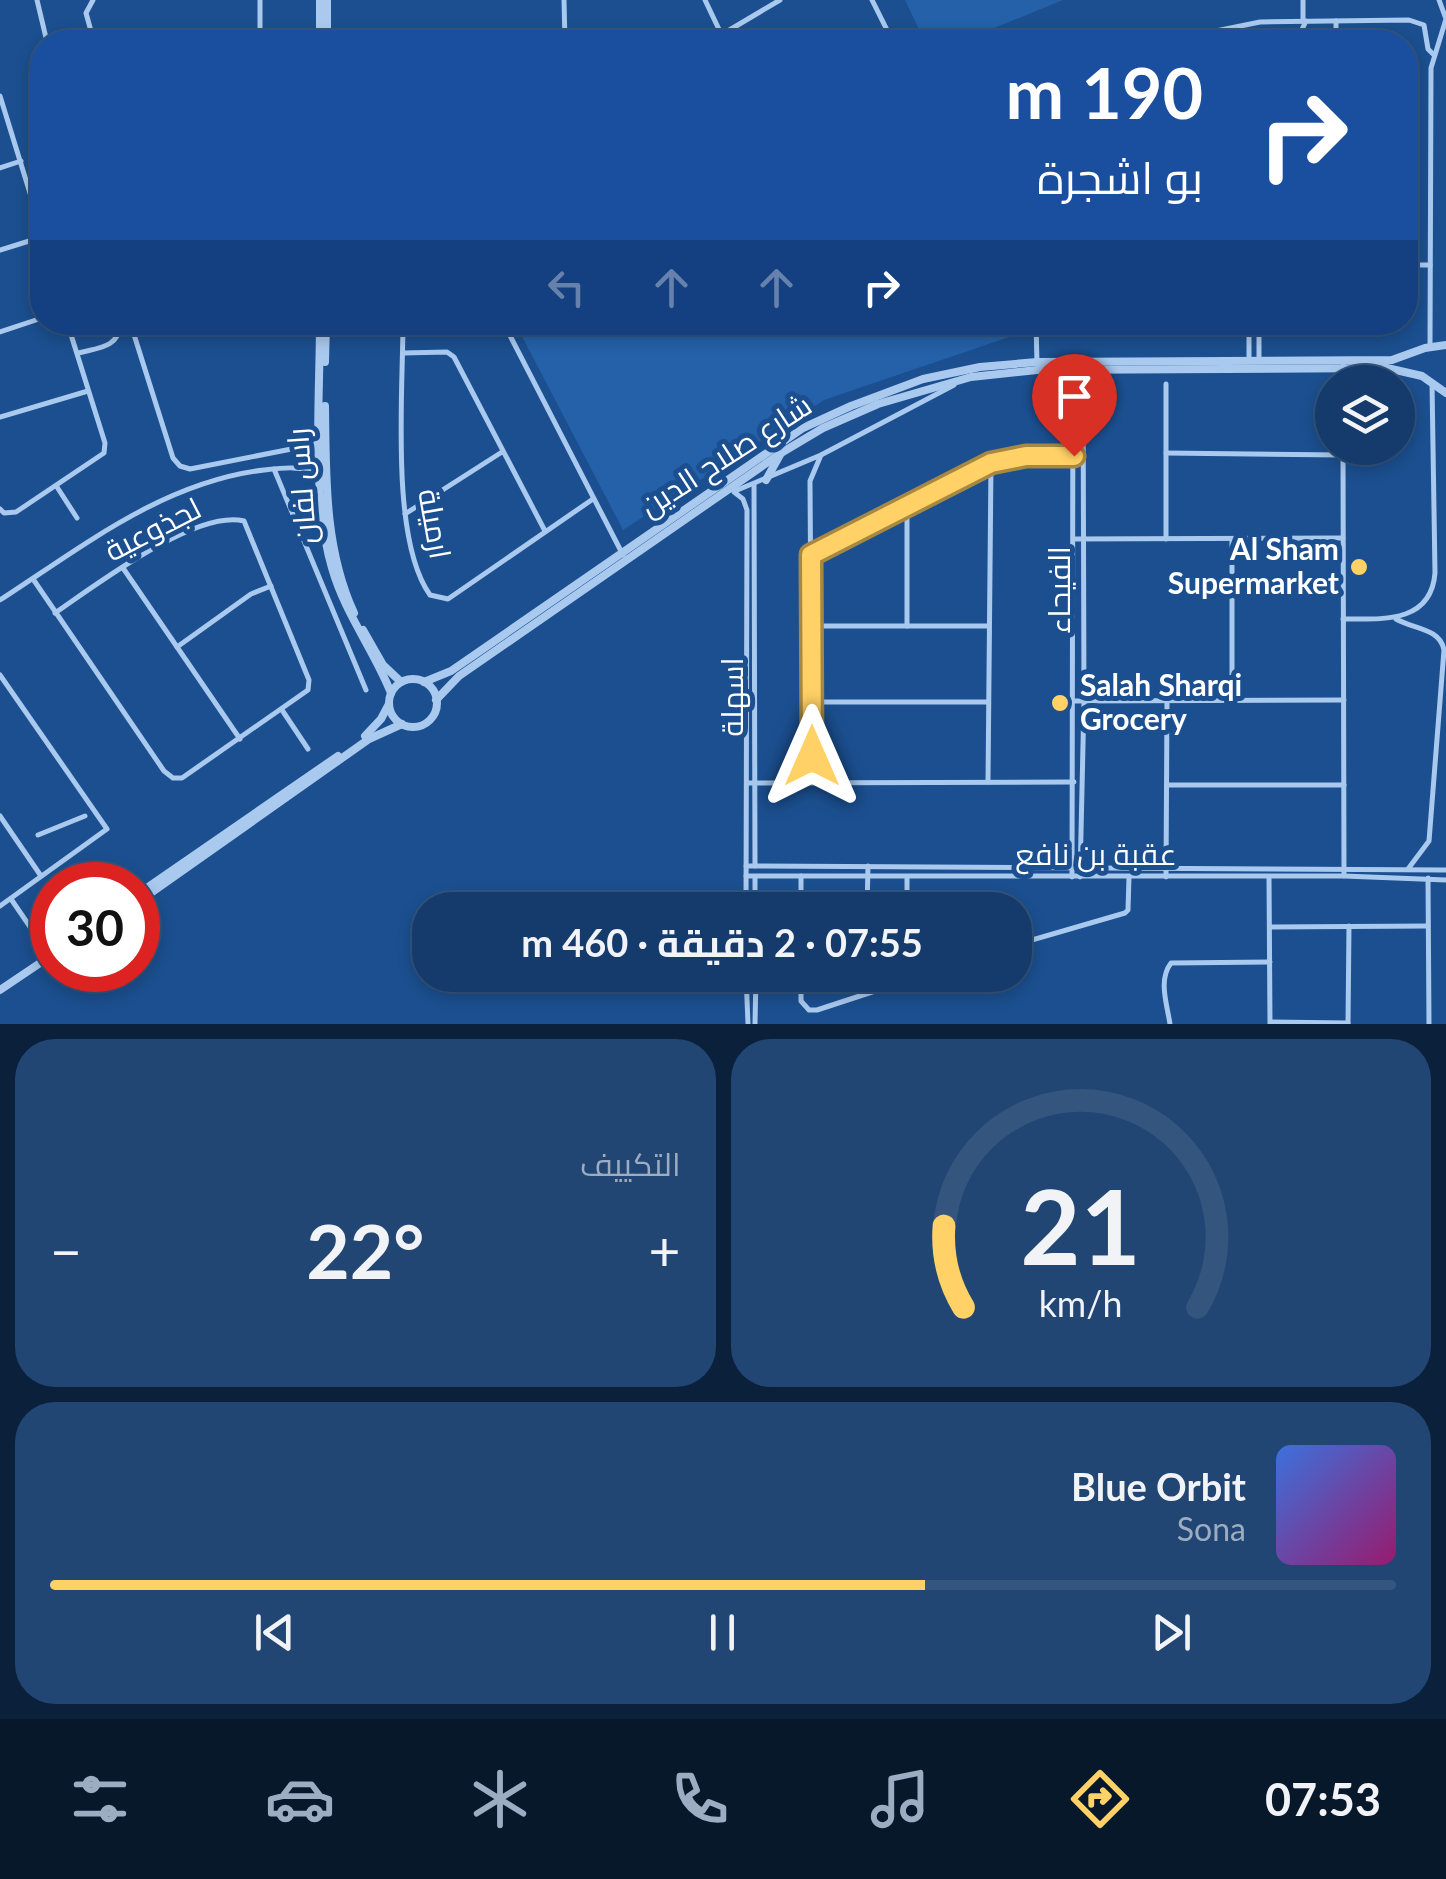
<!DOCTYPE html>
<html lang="ar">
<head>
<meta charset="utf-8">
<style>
	:root { --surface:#143b6b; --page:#214673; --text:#f1f3f6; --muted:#9dadc1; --line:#33557e; --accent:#ffd166 }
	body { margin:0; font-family:Lato,Cairo,sans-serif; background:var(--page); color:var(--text); direction:rtl; height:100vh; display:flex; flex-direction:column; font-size:38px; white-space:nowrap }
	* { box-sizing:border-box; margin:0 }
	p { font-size:32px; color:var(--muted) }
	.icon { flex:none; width:55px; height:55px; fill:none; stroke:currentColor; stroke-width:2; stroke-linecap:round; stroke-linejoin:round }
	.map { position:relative; height:1024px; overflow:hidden; direction:ltr }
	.side { display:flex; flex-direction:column; gap:15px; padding:15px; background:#0b203b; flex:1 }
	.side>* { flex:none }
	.banner { position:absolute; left:30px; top:30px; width:1388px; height:305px; border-radius:40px; box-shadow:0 5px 15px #0003,0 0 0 2px var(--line); direction:rtl; background:#1a4fa0; color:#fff; overflow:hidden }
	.tools { position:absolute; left:1315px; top:365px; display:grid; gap:20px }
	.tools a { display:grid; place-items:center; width:100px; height:100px; border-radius:50%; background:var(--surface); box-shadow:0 5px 15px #0003,0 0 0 2px var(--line); font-size:50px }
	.speed { position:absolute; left:30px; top:862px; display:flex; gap:20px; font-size:50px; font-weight:700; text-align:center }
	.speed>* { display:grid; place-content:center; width:130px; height:130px; border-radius:50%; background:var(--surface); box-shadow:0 5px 15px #0003,0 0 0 2px var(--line); line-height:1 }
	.speed .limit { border:15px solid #d22; background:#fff; color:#111 }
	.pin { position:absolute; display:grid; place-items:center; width:85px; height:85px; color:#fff; margin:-102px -42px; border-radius:50% 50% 50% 0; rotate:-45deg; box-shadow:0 0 10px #0007 }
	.pin .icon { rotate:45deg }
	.me { position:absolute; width:110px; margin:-55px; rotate:0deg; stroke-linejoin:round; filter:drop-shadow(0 0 8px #0008) }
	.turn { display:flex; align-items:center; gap:35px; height:210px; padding:0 50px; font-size:45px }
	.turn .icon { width:130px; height:130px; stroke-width:2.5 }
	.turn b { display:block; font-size:70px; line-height:85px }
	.lanes { display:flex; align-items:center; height:95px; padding:0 50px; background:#0003; justify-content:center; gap:50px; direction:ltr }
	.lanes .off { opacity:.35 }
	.big { font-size:75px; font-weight:700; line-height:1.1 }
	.side .widget { flex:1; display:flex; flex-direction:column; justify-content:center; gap:15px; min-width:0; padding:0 35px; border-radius:40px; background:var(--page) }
	.side .dial { align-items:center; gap:0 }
	.dial svg { height:260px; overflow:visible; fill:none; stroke:var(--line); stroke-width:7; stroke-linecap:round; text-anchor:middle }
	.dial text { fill:var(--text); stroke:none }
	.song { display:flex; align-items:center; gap:30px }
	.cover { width:120px; height:120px; border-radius:15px; background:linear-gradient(135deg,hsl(220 70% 55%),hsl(320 70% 35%)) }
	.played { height:10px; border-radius:5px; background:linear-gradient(90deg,var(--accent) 65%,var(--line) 65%) }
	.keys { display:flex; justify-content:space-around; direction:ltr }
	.heat { display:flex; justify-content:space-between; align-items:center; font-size:55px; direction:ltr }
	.side .tiles { flex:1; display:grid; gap:15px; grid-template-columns:1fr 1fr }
	.widget:last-child { grid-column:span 2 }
	.trip { position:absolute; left:412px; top:892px; width:620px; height:100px; border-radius:40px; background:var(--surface); box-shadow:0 5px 15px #0003,0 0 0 2px var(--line); font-weight:700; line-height:100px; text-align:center; direction:rtl }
	.tab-bar { display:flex; height:160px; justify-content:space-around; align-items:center; background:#08182b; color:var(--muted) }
	.tab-bar .icon { width:70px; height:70px }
	.tab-bar .on { color:var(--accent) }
	.tab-bar b { font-size:45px; color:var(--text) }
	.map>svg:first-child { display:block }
	.green { fill:#2461a8 }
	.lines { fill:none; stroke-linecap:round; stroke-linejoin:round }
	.minor { stroke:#a9c9ee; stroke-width:5 }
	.tertiary { stroke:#a9c9ee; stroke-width:8 }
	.route-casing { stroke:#a68842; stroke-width:25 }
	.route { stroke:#ffd166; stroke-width:18 }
	.poi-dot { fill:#ffd166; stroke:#1b4f8f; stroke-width:4 }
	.labels { text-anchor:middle; stroke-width:10; stroke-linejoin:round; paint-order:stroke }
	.street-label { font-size:30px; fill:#fff; stroke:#1b4f8f }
	.poi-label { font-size:30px; font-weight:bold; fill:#fff; stroke:#1b4f8f; text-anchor:end }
</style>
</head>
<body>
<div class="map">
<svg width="1446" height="1024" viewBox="0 0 1446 1024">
	<rect width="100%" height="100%" fill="#1b4f8f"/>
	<!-- green -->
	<g class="green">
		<path d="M905,0H1063L960,42H925Z"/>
		<path d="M1022,322L1027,331L824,400L623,530L515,323Z"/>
	</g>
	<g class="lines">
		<!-- minor -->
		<g class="minor">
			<path d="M37,0L47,42"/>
			<path d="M93,0L86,13L94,42"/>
			<path d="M564,0L565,42"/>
			<path d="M705,0L725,42"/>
			<path d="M872,0L893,42"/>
			<path d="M1303,21V0"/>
			<path d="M1336,21V42"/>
			<path d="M721,35L780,0"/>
			<path d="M260,42V0"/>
			<path d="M1162,42L1260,22L1409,20L1424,25L1428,49L1433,54"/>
			<path d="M1296,42L1306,21"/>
			<path d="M0,96L42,232"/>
			<path d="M0,168L21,161"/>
			<path d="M0,250L42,237"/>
			<path d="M1405,265H1430"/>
			<path d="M130,322L173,458L180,466L190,469L317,444"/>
			<path d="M403,322C403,392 390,539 430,595L448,599L593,499"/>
			<path d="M503,322L623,555"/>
			<path d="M1036,322L1037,364"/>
			<path d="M1249,322V359"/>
			<path d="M0,332L42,318"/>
			<path d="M1430,346L1431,68L1446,19L1439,0"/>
			<path d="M78,353C101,347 116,349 123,322"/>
			<path d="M403,353L447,352L454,357L545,531"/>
			<path d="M1259,360V322"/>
			<path d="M1343,366V382"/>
			<path d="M0,417L88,391"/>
			<path d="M1343,448L1344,876"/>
			<path d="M1166,453L1343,455"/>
			<path d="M274,469L366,690"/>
			<path d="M754,484L755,866"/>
			<path d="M57,487L77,518"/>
			<path d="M735,491L821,455L954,385"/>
			<path d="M734,492L743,499L747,510L746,910"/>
			<path d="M904,507L907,514V626"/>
			<path d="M0,509L4,513L16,512L104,453L105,443L67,322"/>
			<path d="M405,514L502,452"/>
			<path d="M1074,539L1343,538"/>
			<path d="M1166,539V384"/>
			<path d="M811,555L991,463L1027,456H1075"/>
			<path d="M123,568L240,739"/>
			<path d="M33,579L164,771L173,778H182L308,690L309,680L244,521C196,509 96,585 55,613"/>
			<path d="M0,600C82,547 163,482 264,470C281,468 302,465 317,474"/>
			<path d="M1343,619C1381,619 1431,624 1435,573L1432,383"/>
			<path d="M1396,619C1413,629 1440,628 1444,650L1429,841L1408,869"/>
			<path d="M811,626H988"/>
			<path d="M177,647L251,594L271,586"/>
			<path d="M0,675L107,829L0,906"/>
			<path d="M1074,701L1344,700"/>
			<path d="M1232,701V539"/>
			<path d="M811,702H988"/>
			<path d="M282,710L308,749"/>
			<path d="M988,782L991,463"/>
			<path d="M747,783L1074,782"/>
			<path d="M812,783L810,481L821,455"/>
			<path d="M1167,785H1344"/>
			<path d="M0,816L41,876"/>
			<path d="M38,835L85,816"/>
			<path d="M746,866L1446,870"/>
			<path d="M746,876H1344L1446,880"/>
			<path d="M801,876V910"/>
			<path d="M755,877V910"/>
			<path d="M1072,877L1073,370"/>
			<path d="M1080,877L1084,701L1083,370"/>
			<path d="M1166,877L1167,701"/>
			<path d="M1269,877L1270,1024"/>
			<path d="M1428,878L1429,1024"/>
			<path d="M11,899L50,956"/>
			<path d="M867,910L868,866"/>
			<path d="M907,910V877"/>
			<path d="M1270,927L1428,926"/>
			<path d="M1015,945L1125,913L1128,910L1129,877"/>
			<path d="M746,975L748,1024"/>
			<path d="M801,975V1001L809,1010H817L924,975"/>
			<path d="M866,975L870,992"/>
			<path d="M1271,1022L1348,1023"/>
			<path d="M755,1024L756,975"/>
			<path d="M1170,1024C1167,1004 1158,980 1171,963L1270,962"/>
			<path d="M1348,1024L1349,926"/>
		</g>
		<!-- tertiary -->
		<g class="tertiary">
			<path d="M320,0V42"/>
			<path d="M327,42V0"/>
			<path d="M320,322C320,398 311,496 332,568C345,614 374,650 391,693"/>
			<path d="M325,362L326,322"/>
			<path d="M325,406C326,476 324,548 354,613"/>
			<path d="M766,480L781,453"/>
			<path d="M363,630L383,665L401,682"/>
			<circle cx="413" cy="703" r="24"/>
			<path d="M424,682L451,671L803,428L851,406L923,379L980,367L1037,362L1392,360L1425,348L1446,345"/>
			<path d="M436,700L459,676L781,453L823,428L878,404L971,377L1037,370L1387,368L1422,376L1446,393"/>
			<path d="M365,736L381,719L389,704"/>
			<path d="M138,894L338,756"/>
			<path d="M138,902L369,739L402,724"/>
			<path d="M0,990L52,955"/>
		</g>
	</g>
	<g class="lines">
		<defs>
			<path id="route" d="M812,756L811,555L991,463L1026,456H1074"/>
		</defs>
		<!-- route casing -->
		<use href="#route" class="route-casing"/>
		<!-- route -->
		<use href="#route" class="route"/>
	</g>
	<!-- markers -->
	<g class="poi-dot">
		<circle cx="1359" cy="567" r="10"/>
		<circle cx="1060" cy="703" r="10"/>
	</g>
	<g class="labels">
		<!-- street labels -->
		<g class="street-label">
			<text transform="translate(726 456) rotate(-33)" y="10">شارع صلاح الدين</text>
			<text transform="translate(302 486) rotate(-94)" y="10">راس لفان</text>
			<text transform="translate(434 524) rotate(80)" y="10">ارميلة</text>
			<text transform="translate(153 530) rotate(-27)" y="10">لجذوعية</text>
			<text transform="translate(1060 590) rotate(-90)" y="10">الفيحاء</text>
			<text transform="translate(733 697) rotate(-90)" y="10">اسهلة</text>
			<text x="1096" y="865">عقبة بن نافع</text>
		</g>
		<!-- poi labels -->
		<g class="poi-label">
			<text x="1339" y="560">Al Sham<tspan x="1339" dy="34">Supermarket</tspan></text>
			<text x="1080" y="696" text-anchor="start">Salah Sharqi<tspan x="1080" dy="34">Grocery</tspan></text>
		</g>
	</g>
</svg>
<div class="tools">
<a><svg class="icon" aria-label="layers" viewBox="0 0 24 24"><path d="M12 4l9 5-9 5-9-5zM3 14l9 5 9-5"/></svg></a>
</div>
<div class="speed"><div class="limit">30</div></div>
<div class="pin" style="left:1074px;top:456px;background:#d93025"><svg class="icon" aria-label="arrive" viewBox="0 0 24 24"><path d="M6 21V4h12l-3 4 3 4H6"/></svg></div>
<svg class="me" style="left:812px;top:756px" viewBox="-20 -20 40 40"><path d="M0-17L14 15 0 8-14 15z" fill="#ffd166" stroke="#fff" stroke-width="4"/></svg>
<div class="trip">07:55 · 2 دقيقة · 460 m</div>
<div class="banner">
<div class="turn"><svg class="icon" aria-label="right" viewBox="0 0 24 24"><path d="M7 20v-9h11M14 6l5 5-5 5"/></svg><div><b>190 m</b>بو اشجرة</div></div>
<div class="lanes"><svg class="icon off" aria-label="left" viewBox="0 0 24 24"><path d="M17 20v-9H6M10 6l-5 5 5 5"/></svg><svg class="icon off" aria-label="ahead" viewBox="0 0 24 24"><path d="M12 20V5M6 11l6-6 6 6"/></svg><svg class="icon off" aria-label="ahead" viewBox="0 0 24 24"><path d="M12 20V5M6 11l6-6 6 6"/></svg><svg class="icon" aria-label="right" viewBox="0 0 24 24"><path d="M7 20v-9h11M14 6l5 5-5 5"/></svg></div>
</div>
</div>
<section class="side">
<div class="tiles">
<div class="widget dial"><svg viewBox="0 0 100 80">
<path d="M14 69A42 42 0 1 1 86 69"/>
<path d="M14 69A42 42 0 0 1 8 44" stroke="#ffd166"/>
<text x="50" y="56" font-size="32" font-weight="700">21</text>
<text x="50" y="72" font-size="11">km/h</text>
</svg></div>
<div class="widget"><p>التكييف</p>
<div class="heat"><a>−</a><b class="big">22°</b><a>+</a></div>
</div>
<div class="widget">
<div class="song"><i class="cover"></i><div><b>Blue Orbit</b><p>Sona</p></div></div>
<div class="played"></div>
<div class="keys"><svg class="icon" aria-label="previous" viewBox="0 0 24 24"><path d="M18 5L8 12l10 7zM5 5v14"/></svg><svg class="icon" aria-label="pause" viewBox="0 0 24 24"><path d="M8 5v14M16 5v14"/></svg><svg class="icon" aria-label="next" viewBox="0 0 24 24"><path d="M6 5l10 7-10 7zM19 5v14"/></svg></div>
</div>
</div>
</section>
<nav class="tab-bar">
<b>07:53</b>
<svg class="icon on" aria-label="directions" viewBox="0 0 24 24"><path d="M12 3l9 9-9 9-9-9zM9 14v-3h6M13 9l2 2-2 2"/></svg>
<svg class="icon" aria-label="music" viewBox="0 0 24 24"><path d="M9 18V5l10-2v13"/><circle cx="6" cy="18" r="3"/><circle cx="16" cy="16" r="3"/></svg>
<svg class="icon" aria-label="phone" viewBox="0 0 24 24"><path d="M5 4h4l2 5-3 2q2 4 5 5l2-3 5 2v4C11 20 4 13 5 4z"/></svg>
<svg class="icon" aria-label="climate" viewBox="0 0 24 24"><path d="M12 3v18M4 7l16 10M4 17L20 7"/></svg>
<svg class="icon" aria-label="car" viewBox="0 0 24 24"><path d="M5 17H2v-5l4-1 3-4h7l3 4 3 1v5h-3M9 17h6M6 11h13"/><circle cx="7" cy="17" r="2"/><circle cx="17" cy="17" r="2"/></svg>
<svg class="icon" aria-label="filters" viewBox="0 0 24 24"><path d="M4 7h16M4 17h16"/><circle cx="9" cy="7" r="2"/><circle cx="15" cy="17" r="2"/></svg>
</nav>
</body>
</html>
